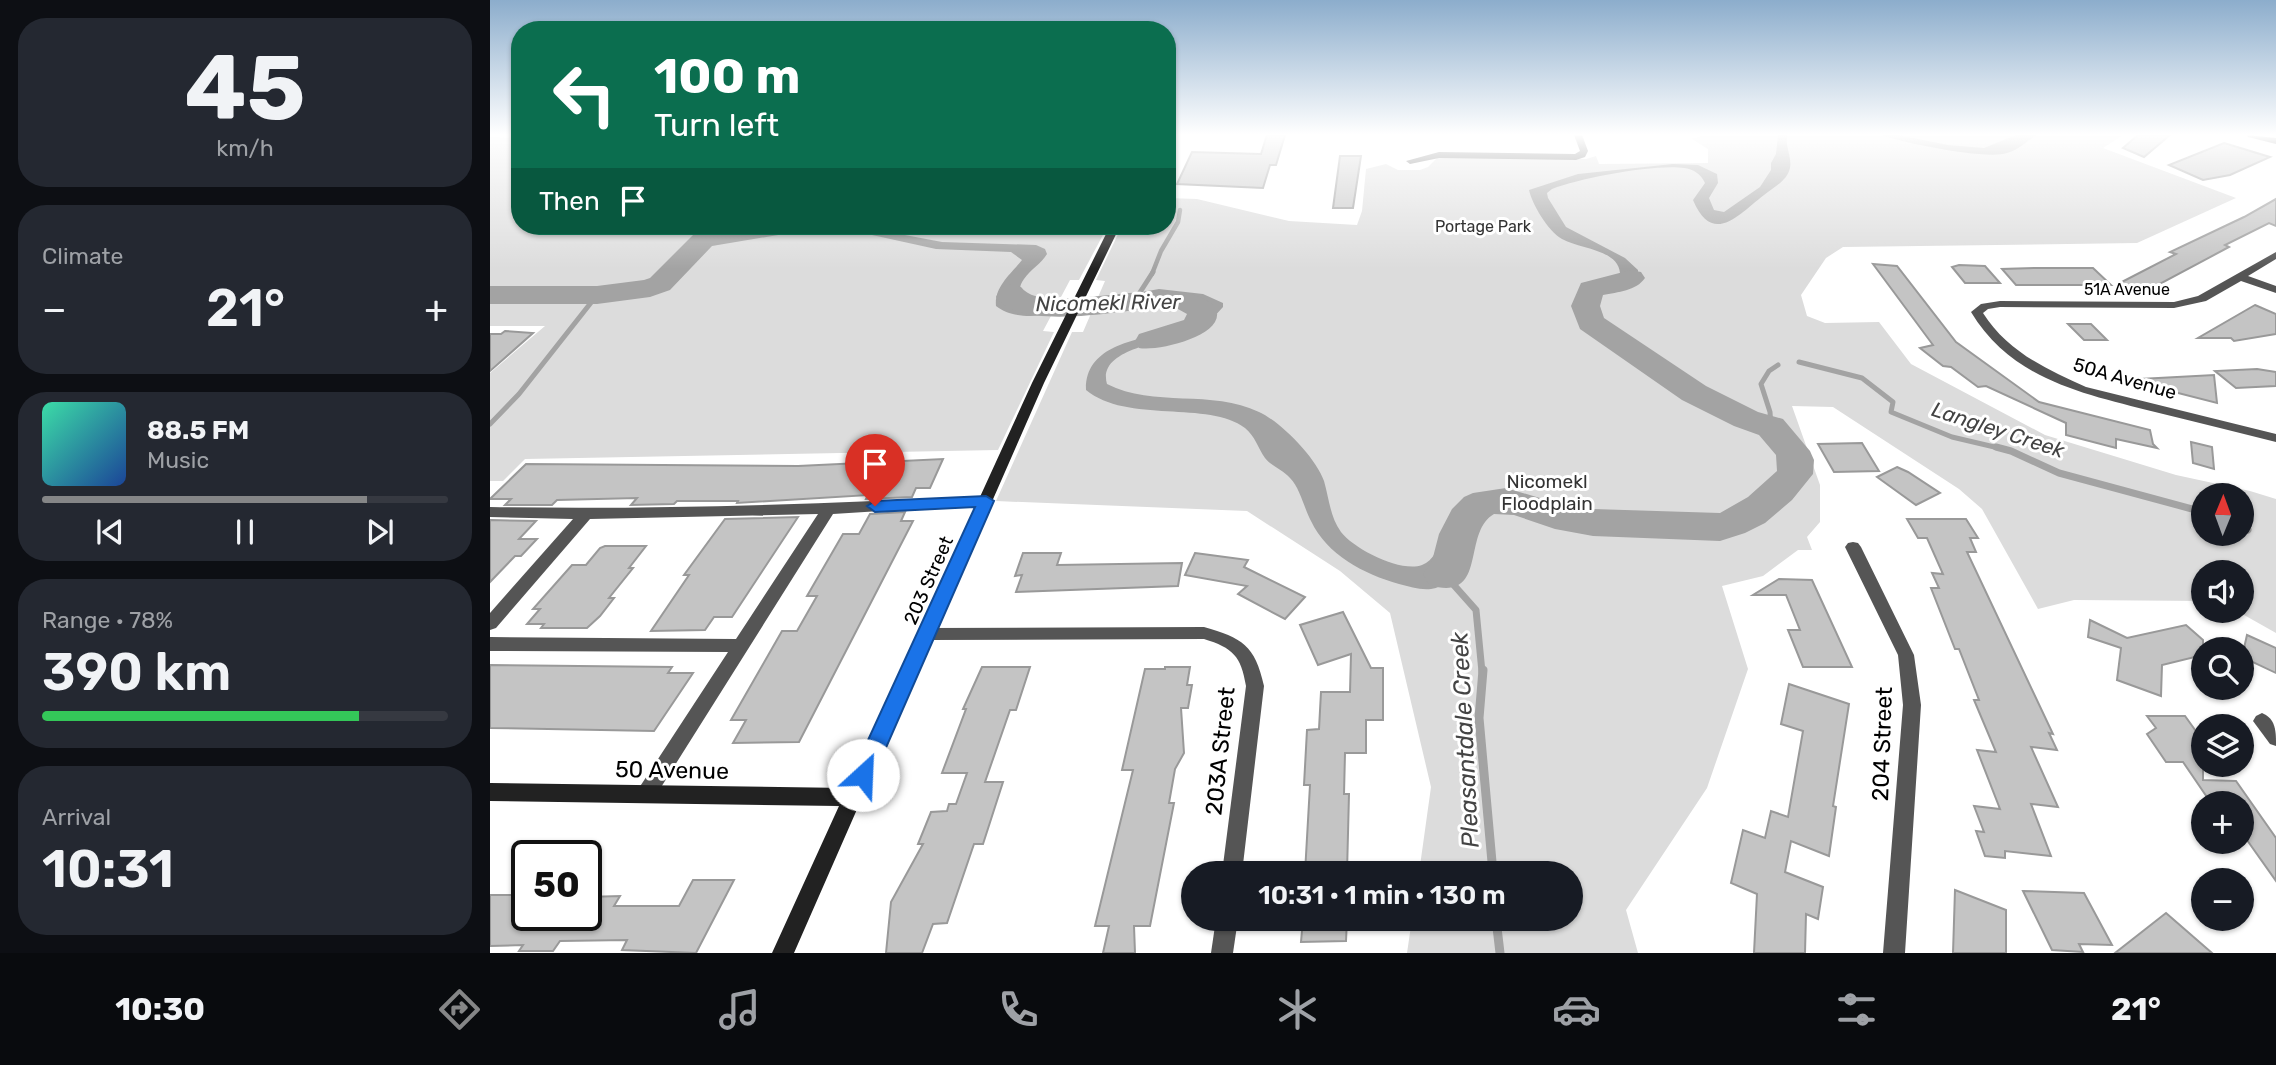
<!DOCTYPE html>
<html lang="en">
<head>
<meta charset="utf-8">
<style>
	:root { --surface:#171b24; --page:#242831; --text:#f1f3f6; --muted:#9ea1a6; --line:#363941; --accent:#858687 }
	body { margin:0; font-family:Rubik,sans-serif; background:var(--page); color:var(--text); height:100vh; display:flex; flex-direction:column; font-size:26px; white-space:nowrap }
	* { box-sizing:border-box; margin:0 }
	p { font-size:23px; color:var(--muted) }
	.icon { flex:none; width:38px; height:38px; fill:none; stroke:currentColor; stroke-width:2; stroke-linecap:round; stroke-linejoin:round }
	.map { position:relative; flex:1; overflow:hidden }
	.side { display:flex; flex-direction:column; gap:18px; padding:18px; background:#0d0f14; width:490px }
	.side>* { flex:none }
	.banner { position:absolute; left:21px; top:21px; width:665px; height:214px; border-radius:28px; box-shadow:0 2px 5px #0004; background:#0b6e4f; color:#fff; overflow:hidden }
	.needle { width:46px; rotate:1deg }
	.buttons { position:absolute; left:1701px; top:483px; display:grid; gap:14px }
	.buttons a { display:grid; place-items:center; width:63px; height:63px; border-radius:50%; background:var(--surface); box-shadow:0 2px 5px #0004; font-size:35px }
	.speed { position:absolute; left:21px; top:840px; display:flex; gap:14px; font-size:35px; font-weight:700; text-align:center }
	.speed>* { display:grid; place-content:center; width:91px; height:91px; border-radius:50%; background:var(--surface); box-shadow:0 2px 5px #0004; line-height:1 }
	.speed .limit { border:4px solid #111; border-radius:10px; background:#fff; color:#111 }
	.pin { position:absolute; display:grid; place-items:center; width:60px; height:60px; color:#fff; margin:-72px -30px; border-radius:50% 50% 50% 0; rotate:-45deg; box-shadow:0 0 7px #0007 }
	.pin .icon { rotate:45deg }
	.me { position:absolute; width:77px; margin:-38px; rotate:25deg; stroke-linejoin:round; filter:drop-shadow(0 0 5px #0008) }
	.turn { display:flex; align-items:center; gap:24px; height:147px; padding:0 28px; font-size:32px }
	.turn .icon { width:91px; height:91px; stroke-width:2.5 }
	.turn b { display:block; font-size:49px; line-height:60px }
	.then { display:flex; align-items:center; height:66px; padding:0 28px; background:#0003; gap:14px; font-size:26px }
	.big { font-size:52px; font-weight:600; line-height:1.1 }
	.side .widget { flex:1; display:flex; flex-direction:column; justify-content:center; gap:10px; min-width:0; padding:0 24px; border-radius:28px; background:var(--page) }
	.side .dial { align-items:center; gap:0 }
	.dial b { font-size:91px; line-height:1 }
	.song { display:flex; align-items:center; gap:21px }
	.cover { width:84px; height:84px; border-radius:10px; background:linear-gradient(135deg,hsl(160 70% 55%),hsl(220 70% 35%)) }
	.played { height:7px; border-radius:4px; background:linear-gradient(90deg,var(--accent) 80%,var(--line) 80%) }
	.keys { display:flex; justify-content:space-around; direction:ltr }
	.heat { display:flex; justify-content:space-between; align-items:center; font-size:38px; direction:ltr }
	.charge { height:10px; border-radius:5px; background:linear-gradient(90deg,#34c759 78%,var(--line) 0) }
	.trip { position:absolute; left:691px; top:861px; width:402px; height:70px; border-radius:35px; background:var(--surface); box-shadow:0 2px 5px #0004; font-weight:600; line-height:70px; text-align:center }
	.dock { display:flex; height:112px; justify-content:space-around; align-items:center; background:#090b0e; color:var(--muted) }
	.dock .icon { width:49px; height:49px }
	.dock .on { color:var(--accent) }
	.dock b { font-size:32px; color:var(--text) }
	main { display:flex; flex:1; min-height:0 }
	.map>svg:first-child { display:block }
	.green { fill:#dcdcdc; fill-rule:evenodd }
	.water { fill:#a3a3a3 }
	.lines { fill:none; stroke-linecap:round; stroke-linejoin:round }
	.stream-far3 { stroke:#a3a3a3; stroke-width:4.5 }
	.stream-far2 { stroke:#a3a3a3; stroke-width:5 }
	.stream-far1 { stroke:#a3a3a3; stroke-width:7 }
	.stream { stroke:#a3a3a3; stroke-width:9 }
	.river { fill:#a3a3a3; fill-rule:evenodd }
	.building { fill:#c4c4c4; stroke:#999; stroke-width:2 }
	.street { fill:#555; fill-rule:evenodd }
	.secondary { fill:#222; fill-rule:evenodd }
	.route { fill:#1a73e8; stroke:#114b97; stroke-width:2 }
	.labels { text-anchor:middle; stroke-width:6; stroke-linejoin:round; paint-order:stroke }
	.far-park-label { font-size:16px; fill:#333; stroke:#fff }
	.far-street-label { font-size:16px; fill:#000; stroke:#fff }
	.street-label { font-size:19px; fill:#000; stroke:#fff }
	.park-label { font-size:19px; fill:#333; stroke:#fff }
	.water-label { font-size:21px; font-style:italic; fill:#444; stroke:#fff }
	.near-street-label { font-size:23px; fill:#000; stroke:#fff }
	.near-water-label { font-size:24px; font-style:italic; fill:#444; stroke:#fff }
</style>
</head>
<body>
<main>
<section class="side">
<div class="widget dial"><b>45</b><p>km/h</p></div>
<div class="widget"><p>Climate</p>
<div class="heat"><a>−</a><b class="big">21°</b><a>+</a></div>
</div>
<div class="widget">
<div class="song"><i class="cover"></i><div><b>88.5 FM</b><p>Music</p></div></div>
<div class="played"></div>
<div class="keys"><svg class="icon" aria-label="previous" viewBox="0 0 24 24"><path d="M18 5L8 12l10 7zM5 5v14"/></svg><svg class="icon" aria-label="pause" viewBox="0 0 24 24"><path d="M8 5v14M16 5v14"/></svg><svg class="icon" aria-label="next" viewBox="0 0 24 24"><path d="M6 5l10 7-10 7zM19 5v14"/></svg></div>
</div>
<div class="widget"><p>Range · 78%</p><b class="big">390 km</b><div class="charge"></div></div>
<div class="widget"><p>Arrival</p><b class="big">10:31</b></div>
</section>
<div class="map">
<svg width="1786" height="953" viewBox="0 0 1786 953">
	<rect width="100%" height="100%" fill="#fff"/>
	<!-- green -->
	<g class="green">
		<path d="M1213,135H1633L1613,148L1746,198L1647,243L1353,247L1336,258L1311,295L1317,316L1335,323L1389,322L1421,364L1555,435L1686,475L1760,491L1786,499V633L1747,611H1752V572H1713V601L1584,600L1548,609L1492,509L1469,489L1343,407L1302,406L1330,485V522L1317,537L1322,550H1308L1273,576L1232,586L1258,669L1217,788L1136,910L1148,953H917L922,919H1082V873H929L941,787L900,613L850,571L757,511L506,501L582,332H593L615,281L606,280L632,226H677V198L707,199L799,221L867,225L872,211L876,169L896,164L908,170H930L938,167L948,157L1096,159L1106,156L1109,164L1218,163V149L1202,139ZM1713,495H1752V534H1713Z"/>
		<path d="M0,137L30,138V226H416L457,229L596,226L612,227L615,231L589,280H580L553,331L564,332L508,450L35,459L13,481H0V373L55,326H0Z"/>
	</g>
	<!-- water -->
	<g class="water">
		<path d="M1288,135H1297C1295,146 1302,157 1300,168C1297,181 1284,187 1274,195C1249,214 1223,247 1203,200L1215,183C1211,174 1203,169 1194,168C1164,164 1091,178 1062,189L1057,193L1058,198L1076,227L1135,258L1148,270V277C1132,290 1112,283 1101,295H1086L1096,284L1127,276L1130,273C1128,249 1089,249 1072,239C1058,231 1042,204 1039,190L1088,174L1183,164L1208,165L1227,174L1228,183L1219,198L1224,210L1234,212L1270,187L1281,170V163L1286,154Z"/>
		<path d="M1391,135H1408L1458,145L1494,148L1526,135H1546C1537,141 1528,150 1517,153C1496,160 1414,143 1391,135Z"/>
		<path d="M341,226H367L452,242L546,245L555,249L557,254C551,264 541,269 534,279C518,301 555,303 568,303L562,314C544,317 521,318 506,306C504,287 521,274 532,260L521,252L446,249Z"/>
		<path d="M669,289L713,294L733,303V307L722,319H701L703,312C685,295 626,311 602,312L607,300Z"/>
		<path d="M716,324C708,328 700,333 691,336C670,343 607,350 617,384C664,408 722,389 769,412C791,422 826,458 834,481C839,498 840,517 851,532C864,549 911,573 932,565C944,560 946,550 953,541C957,535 963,533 969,528L986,534C974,549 968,573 955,583C941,594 925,588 909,584C874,574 837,555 821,521C814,508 810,488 800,478C793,470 781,466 775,458C768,448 765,436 755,428C719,400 637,424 596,390C595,348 640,341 673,333C688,329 700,325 716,324Z"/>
	</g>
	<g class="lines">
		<!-- stream-far3 -->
		<path class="stream-far3" d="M662,274L671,251L688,222L690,210"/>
		<!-- stream-far2 -->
		<g class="stream-far2">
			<path d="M647,297L663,272"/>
			<path d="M1309,362L1372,378L1403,402L1401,412L1462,437L1513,449"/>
			<path d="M0,424L29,394L107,295"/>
			<path d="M1281,427L1280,412L1271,384L1279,371L1288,365"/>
		</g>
		<!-- stream-far1 -->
		<g class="stream-far1">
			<path d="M1506,447L1521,451L1569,473L1713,512"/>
			<path d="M1752,527L1758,530"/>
			<path d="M954,574L986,610L992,672"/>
		</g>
		<!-- stream -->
		<g class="stream">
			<path d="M993,670L989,718L1003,873"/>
			<path d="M1006,919L1010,953"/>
		</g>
		<!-- river -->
		<g class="river">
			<path d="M250,226H307L303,232L294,234L222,246L180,290L160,297L107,304H0V286H107L154,280L160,278L204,234Z"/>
			<path d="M1141,270L1151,272L1155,278C1146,291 1128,292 1113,295L1110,306L1114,318L1216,386L1268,412L1293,419L1320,451L1324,460L1323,474L1302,500L1275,523L1255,533L1230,541L1103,536L1065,529L1024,515L1004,514C971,533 999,603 939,585L933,574L942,561L949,534L962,509L974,497L983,493L1016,488L1070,504L1103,509L1230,513L1258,497L1287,471L1286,455L1269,435L1244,426L1192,400L1090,329L1081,306L1091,283Z"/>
			<path d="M521,284L531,287C553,318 670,275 714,299C719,302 724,304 726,309C737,336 666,352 649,348L645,341L649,334L694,320L697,314L688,309L674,307C635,309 532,333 506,297L511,287Z"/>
		</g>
	</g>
	<!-- building -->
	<g class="building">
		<path d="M777,135H795L786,165H780L773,188L687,184L702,152L771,154Z"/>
		<path d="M1648,135H1680L1654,157L1633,148Z"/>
		<path d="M1734,143L1780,157L1740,175L1713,180L1679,165Z"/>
		<path d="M850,156H871L863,208H843Z"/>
		<path d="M1786,199V226L1779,223L1735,245L1739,247L1666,286L1626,285L1686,254L1680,252L1754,217Z"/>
		<path d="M1383,264L1407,266L1466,342L1549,402L1660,430L1663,444L1667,448L1626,439V448L1576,435V423L1496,386L1488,387L1461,367L1453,366L1430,348L1443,345Z"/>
		<path d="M1469,265L1495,266L1510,283H1475L1462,267Z"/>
		<path d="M1544,268H1603L1621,285H1526L1512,269Z"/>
		<path d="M1765,305L1786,314V334L1744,341L1741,338H1708Z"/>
		<path d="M1578,324H1601L1617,340H1594Z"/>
		<path d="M15,331L43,333L0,371V334H11Z"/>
		<path d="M1767,369L1786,372V386L1746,388L1725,371Z"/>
		<path d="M1724,375L1727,403L1649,383L1650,379Z"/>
		<path d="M1701,442L1722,447L1724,469L1703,463Z"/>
		<path d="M1372,443L1389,471L1344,472L1328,444Z"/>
		<path d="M453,459L440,488H426L422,497L376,499L378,495L247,503L248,501H187L184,504L141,505L147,498L67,500L62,505H15L21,499H0L36,464L308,466Z"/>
		<path d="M1407,467L1418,472L1450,493L1426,505L1387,477Z"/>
		<path d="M415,512L411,521H423L309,742L243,743L256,720H241L292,631H307L327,596H317L353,534H369L380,514Z"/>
		<path d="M308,517L242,617H224L215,630L161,631L199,575H194L235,519Z"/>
		<path d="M1417,519H1476L1488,538H1480L1486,552H1477L1563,734L1559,733L1567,750L1541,747L1568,807L1541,804L1561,856L1515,851V858L1495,856L1486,831L1494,832L1484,806L1510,809L1487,750L1506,752L1484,700H1489L1469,649H1465L1441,588H1449L1442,573L1453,574L1437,538H1428Z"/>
		<path d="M0,520L46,521L29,539H47L31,556H25L0,582Z"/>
		<path d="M115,546H156L139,568H143L119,598H124L110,616L97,628H51L54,624H37L50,609H43L82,565H96L110,548Z"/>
		<path d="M533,553H571L567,565L692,563L688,586L526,592L532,575L525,576Z"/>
		<path d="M705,553L758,560L754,567L815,597L795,619L748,594L757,586L695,575Z"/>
		<path d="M1289,579L1322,580L1362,667H1313L1298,630H1310L1296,595H1263Z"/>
		<path d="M853,612L881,668H893V720H876V753H855L854,794H859L857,873H815L820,785H814L817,730L829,729L831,692H860L861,654L828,665L810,625Z"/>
		<path d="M1600,620L1637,638L1696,625L1713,640V655L1672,665L1671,696L1627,680L1631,648L1598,637Z"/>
		<path d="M1757,635L1786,648V673L1752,657Z"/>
		<path d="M0,665L182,667L178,673H203L164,731L0,728Z"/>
		<path d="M492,667H540L526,710H520L495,782H513L493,844H484L457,923L443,924L432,953H396L401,902L433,844H428L441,812L457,811L459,804H466L477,773H452L476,709H473Z"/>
		<path d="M675,667H700L697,685H702L698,708H691L694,753L685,769L679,803H684L660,926H644L645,953H613L619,926H605L643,770H632L655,669H675Z"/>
		<path d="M1299,684L1359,704L1343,806L1346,807L1339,856L1301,841L1295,872L1333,887L1328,919L1316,914L1315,953H1264L1267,894L1241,883L1253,830L1275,838L1281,811L1298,817L1313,731L1291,724Z"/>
		<path d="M1657,716H1695L1713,741V780L1746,781L1786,838V881L1752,833V803H1721L1693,762H1676L1657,734L1666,728Z"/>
		<path d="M203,880H244L206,953L132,950L137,940L70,941L63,951H29L33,945L0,946V895H37V915H96V897L130,896L124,906H189Z"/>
		<path d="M1465,890L1516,910V953H1463Z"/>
		<path d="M1533,891L1594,893L1622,945L1589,944L1593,952L1562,950Z"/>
		<path d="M1676,913L1722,953H1625Z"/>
		<path d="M813,919H857L856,941L811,942Z"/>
	</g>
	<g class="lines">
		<!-- street -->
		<g class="street">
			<path d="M1084,135H1092L1098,151L1095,157L1086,160L949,158L920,164L916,161L949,152L1085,154L1090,151Z"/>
			<path d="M1786,252V259L1758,276L1786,286V293L1751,281L1716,301L1684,308L1510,307L1498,309L1493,313C1517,351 1557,370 1596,387L1786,434V442C1746,432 1706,422 1665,412C1594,394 1522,380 1481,312L1491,304L1510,301L1684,302L1708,296Z"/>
			<path d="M496,496L503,501L501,504L343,514L163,800L156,803L149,800L146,794L149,788L238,652L0,651V637L246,639L328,514L100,519L6,628L0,630V613L83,519L0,517V507C165,510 331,504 496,496Z"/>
			<path d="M1363,542L1368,543L1371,547L1424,655L1431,705L1415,953H1393L1413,705L1408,655L1355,547L1358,543Z"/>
			<path d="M714,627C752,638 765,645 774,686L752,873H732L756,686C751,656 743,648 714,639L437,640L431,639L429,634L431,629L437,628Z"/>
			<path d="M1772,713C1786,719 1786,731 1786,746L1780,744L1763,721L1766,716Z"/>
			<path d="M726,919H748L743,953H721Z"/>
		</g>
		<!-- secondary -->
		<g class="secondary">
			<path d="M1757,135L1786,138V144L1758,137Z"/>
			<path d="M620,226H630L554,383L304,953H282L349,806L0,801V783L357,788L542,383Z"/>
		</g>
	</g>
	<!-- sky -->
	<linearGradient id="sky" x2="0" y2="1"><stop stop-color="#8cadcc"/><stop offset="0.5" stop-color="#fff"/><stop offset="1" stop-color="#fff" stop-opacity="0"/></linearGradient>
	<rect width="1786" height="269" fill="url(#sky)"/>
	<!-- route -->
	<path class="route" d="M496,496L504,501L384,775L380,782L373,785L365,782L362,775L485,507L385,512L377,506L385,501Z"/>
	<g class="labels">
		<!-- far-park labels -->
		<g class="far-park-label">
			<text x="993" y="232">Portage Park</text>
		</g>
		<!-- far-street labels -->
		<g class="far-street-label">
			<text x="1637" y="295">51A Avenue</text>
		</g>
		<!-- street labels -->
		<g class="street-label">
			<text transform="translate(1635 378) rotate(16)" y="7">50A Avenue</text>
			<text transform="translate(438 580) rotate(-66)" y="7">203 Street</text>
		</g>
		<!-- park labels -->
		<g class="park-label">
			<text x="1057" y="488">Nicomekl<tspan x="1057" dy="22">Floodplain</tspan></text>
		</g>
		<!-- water labels -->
		<g class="water-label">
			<text transform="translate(618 303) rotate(-1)" y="7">Nicomekl River</text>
			<text transform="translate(1508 430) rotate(18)" y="7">Langley Creek</text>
		</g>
		<!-- near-street labels -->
		<g class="near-street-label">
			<text transform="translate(1392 744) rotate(-88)" y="8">204 Street</text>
			<text transform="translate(730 751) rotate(-84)" y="8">203A Street</text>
			<text transform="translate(182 770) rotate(1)" y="8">50 Avenue</text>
		</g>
		<!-- near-water labels -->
		<g class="near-water-label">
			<text transform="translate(975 740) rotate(-93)" y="8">Pleasantdale Creek</text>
		</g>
	</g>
</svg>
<div class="buttons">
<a><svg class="needle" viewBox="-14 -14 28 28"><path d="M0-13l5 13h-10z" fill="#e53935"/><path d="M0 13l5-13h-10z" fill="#9ea1a6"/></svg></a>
<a><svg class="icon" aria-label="sound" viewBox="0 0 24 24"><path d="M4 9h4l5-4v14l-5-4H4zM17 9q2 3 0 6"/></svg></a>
<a><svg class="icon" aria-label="search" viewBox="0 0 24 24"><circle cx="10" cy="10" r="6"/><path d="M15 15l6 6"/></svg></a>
<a><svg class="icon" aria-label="layers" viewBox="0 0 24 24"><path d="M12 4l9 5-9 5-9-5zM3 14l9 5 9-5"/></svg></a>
<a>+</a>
<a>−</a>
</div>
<div class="speed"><div class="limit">50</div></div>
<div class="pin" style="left:385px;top:506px;background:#d93025"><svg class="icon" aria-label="arrive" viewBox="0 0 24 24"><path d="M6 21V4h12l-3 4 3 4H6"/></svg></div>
<svg class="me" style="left:373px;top:775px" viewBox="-20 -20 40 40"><circle r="19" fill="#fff"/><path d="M0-13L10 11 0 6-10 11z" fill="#1a73e8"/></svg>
<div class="trip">10:31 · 1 min · 130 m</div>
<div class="banner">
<div class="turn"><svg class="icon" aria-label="left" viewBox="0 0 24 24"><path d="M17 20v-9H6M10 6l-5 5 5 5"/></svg><div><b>100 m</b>Turn left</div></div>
<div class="then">Then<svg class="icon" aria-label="arrive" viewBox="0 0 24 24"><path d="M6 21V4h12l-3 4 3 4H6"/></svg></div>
</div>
</div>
</main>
<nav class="dock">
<b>10:30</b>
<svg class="icon on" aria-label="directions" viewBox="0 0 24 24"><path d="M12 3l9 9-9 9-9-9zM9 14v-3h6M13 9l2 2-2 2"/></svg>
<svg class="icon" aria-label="music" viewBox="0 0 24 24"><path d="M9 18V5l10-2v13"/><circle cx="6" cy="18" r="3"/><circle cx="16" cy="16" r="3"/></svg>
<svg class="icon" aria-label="phone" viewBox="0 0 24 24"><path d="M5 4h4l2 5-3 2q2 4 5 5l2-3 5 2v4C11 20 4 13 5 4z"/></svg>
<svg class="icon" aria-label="climate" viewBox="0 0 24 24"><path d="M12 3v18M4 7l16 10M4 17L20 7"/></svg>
<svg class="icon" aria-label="car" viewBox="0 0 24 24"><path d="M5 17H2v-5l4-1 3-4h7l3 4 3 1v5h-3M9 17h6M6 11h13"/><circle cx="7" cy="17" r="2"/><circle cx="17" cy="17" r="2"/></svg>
<svg class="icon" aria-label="filters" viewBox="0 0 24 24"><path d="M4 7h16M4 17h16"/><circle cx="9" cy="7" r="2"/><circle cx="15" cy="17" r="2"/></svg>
<b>21°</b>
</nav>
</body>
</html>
